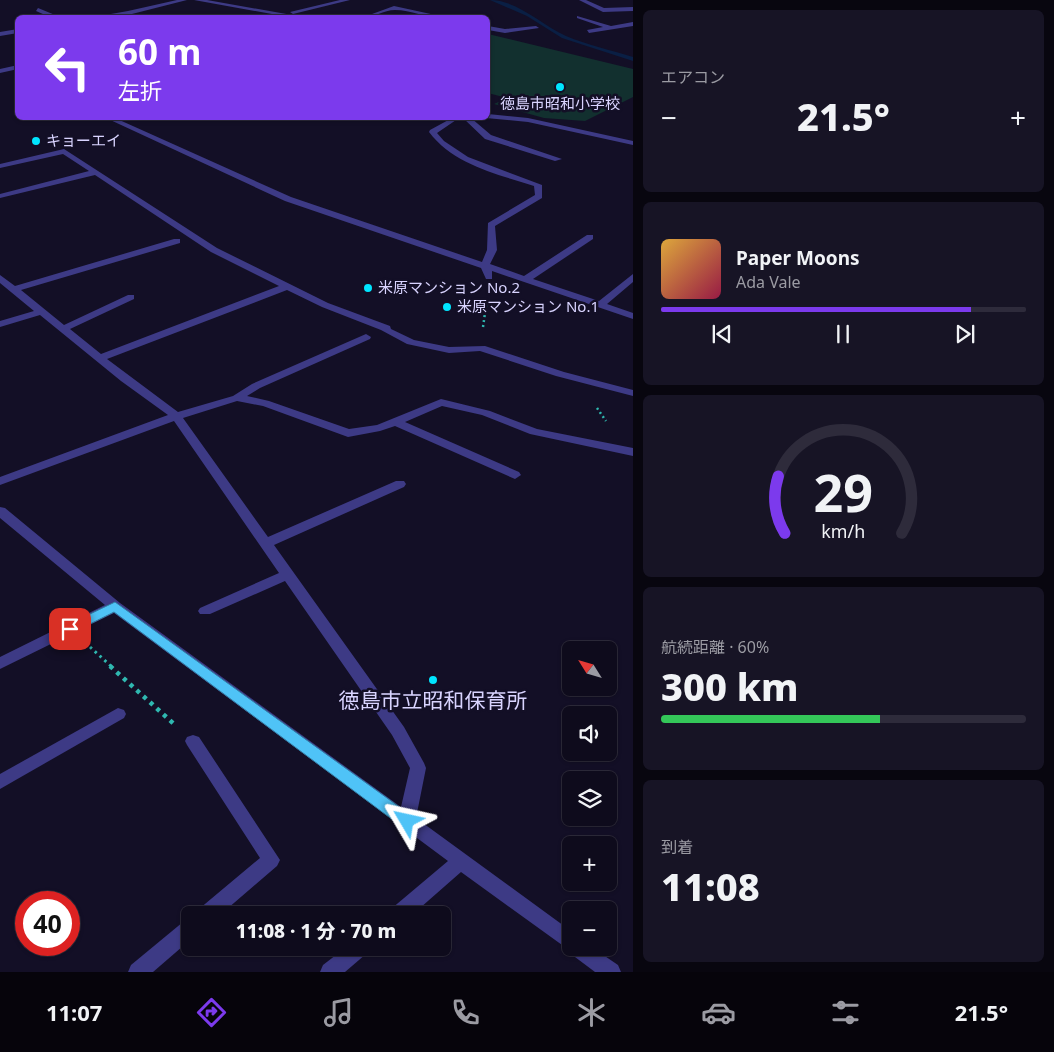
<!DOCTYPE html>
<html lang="ja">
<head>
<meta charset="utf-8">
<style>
	:root { --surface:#0e0b1c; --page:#171425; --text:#f1f3f6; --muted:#9b9ba3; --line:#2e2b3b; --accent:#7c3aed }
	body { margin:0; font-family:"Noto Sans","Noto Sans JP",sans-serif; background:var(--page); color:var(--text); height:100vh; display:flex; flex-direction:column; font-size:19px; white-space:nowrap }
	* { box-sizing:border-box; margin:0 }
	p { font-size:16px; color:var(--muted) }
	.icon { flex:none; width:28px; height:28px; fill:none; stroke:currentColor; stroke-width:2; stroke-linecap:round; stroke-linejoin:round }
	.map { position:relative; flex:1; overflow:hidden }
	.drawer { display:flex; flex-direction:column; gap:10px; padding:10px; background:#08060f; width:421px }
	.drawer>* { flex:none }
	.guide { position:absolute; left:15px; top:15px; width:475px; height:105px; border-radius:8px; box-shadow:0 1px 4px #0004,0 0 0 1px var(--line); background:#7c3aed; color:#fff; overflow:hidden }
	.needle { width:32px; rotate:307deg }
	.buttons { position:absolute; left:562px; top:641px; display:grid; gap:10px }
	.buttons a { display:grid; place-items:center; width:55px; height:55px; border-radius:8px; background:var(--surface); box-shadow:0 1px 4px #0004,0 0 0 1px var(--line); font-size:25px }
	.speed { position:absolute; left:15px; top:891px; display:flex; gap:10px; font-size:25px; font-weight:700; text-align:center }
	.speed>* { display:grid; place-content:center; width:65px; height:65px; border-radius:50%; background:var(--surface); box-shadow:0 1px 4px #0004,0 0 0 1px var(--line); line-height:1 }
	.speed .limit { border:8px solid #d22; background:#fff; color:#111 }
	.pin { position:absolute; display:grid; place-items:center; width:42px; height:42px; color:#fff; margin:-21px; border-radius:10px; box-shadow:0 2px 8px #0006 }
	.me { position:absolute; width:55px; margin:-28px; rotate:306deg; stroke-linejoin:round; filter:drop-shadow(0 0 4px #0008) }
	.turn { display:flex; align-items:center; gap:18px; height:105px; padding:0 20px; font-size:22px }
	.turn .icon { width:65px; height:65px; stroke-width:2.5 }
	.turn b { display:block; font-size:35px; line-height:42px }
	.big { font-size:38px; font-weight:800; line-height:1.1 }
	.drawer .widget { flex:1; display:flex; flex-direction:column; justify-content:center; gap:8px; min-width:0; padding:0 18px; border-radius:8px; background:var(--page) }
	.drawer .dial { align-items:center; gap:0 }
	.dial svg { height:130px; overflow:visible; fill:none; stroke:var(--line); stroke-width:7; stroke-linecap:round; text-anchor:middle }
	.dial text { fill:var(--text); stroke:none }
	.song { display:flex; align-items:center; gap:15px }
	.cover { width:60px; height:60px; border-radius:8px; background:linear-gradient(135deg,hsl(40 70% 55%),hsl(340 70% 35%)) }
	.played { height:5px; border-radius:2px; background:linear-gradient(90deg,var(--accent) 85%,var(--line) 85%) }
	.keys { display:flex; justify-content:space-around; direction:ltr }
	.heat { display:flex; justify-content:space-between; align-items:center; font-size:28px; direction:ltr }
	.charge { height:8px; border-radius:4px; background:linear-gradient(90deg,#34c759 60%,var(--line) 0) }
	.trip { position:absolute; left:181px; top:906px; width:270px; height:50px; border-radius:8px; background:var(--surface); box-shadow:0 1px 4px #0004,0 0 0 1px var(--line); font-weight:800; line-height:50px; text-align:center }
	.tabs { display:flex; height:80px; justify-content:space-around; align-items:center; background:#06040b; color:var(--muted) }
	.tabs .icon { width:35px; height:35px }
	.tabs .current { color:var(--accent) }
	.tabs b { font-size:22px; color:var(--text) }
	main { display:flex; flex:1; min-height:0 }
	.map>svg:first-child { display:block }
	.green { fill:#12302f }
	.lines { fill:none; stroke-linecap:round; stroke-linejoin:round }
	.stream { fill:#0a1f44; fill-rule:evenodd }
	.path-far2 { stroke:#2fb8b0; stroke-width:2.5; stroke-dasharray:2 3; stroke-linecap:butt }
	.path-far1 { stroke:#2fb8b0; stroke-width:3; stroke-dasharray:2.5 4; stroke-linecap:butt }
	.path { stroke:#2fb8b0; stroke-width:4.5; stroke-dasharray:4 5; stroke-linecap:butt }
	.minor { fill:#3d3a85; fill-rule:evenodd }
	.route { fill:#4fc3f7; stroke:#337fa1 }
	.poi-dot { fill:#00e5ff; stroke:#130f26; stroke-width:2 }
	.labels { text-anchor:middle; stroke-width:5; stroke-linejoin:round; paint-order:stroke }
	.far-poi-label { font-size:15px; fill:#d9d4ff; stroke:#130f26; text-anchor:start }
	.near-poi-label { font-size:21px; fill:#d9d4ff; stroke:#130f26 }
</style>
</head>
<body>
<main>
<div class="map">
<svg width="633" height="972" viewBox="0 0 633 972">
	<rect width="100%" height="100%" fill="#130f26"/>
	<!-- green -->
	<path class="green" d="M488,34L633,69V97L585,121L544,118L494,104L507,98L488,93Z"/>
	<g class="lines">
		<!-- stream -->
		<path class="stream" d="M490,0C517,0 542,25 566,36C587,45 611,50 633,57V61L562,38L527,16Z"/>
		<!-- path-far2 -->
		<g class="path-far2">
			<path d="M483,327L487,299"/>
			<path d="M597,408L606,421"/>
		</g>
		<!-- path-far1 -->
		<path class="path-far1" d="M90,647L112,667"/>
		<!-- path -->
		<path class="path" d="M110,666L174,724"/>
		<!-- minor -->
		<g class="minor">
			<path d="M177,0H187L128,15L88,18L128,11Z"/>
			<path d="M194,0H207L309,18H294Z"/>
			<path d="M340,0H350L293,14L290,12Z"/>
			<path d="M579,0H586L604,8L633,7V11L603,12Z"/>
			<path d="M394,6L440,16L442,18C426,18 411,10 395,10C384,10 373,18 361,18Z"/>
			<path d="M38,8L60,17V18H52L36,11Z"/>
			<path d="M577,16L611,26L633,22V26L589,33L587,30L603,27L577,18Z"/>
			<path d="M488,26L505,29L536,26L539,28L505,33L488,30Z"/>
			<path d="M18,29V33L0,36V32Z"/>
			<path d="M18,65V69L0,73V69Z"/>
			<path d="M488,114L528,118L633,141V145L528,122L486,118H488Z"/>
			<path d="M106,118H115L291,197L482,262L487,250L488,223L535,195L534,186C497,174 454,165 429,132L430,130L452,118H459L437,133L444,141L468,157L542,185V198L495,226L497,250L490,264L524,276L587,235H593V239L533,279L599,301L633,274V282L607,304L633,313V319L492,271V279H486L481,268L285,201Z"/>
			<path d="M463,118H471L491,135L562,159L555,161L485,139Z"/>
			<path d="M64,149L217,248L328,303L390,326L391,329L414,340L449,347L485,346L564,372L633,390V396L556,376L480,351L449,353L407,344L381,330L322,307L287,290L107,359L178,412L233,396L252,384L366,334L371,337L370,339L260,388L247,396L269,401L349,429L377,425L441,399L490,411L537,429L633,448V456L530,434L482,415L442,406L405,422L519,472L521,475L515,479L395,426L380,431L348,437L263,406L237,401L183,418L268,537L396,481H404L406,484L404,487L274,545L404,727L424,763L426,768L416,818L571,931V948H593L618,965L621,972H595L571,954L569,950L461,872L412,915H389L391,909L448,861L114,613L0,669V657L105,605L0,518V507L5,508L120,603L401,807L410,768L392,735L285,581L210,614H200L198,611L200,608L279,573L174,421L0,485V477L168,415L121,381L40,315L0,327V321L34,311L0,283V275L15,286L174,239H180V243L21,290L64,325L128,295H134V299L70,329L101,354L279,286L211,252L95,175L0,198V194L89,171L63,154L0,168V164Z"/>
			<path d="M118,708L124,710L126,714L124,718L0,789V774Z"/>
			<path d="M193,735L199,737L280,860L277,866L220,915H197L199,909L260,858L187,745L185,741L187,737Z"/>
			<path d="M190,919V940L153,972H128L131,965L183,922Z"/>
			<path d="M345,948H369L366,954L345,972H320L323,965Z"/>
		</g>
	</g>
	<!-- route -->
	<path class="route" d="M115,602L412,816L415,821L412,826L407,828L401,826L114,612L74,632H65L63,629L65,626Z"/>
	<!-- markers -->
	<g class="poi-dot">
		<circle cx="560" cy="87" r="5"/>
		<circle cx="36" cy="141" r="5"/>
		<circle cx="368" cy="288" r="5"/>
		<circle cx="447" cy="307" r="5"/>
		<circle cx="433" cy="680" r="5"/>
	</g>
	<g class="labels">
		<!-- far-poi labels -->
		<g class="far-poi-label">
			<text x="560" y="109" text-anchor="middle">徳島市昭和小学校</text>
			<text x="46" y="146">キョーエイ</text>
			<text x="378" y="293">米原マンション No.2</text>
			<text x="457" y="312">米原マンション No.1</text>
		</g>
		<!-- near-poi labels -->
		<g class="near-poi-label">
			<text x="433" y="708">徳島市立昭和保育所</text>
		</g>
	</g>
</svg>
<div class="buttons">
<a><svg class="needle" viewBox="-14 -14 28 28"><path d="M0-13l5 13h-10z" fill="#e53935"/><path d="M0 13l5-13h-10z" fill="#9b9ba3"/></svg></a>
<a><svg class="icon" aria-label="sound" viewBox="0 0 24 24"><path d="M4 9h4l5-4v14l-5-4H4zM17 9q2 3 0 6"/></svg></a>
<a><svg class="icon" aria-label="layers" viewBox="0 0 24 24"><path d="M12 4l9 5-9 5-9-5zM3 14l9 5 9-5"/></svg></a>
<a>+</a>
<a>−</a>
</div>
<div class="speed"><div class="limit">40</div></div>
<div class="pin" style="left:70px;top:629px;background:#d93025"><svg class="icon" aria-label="arrive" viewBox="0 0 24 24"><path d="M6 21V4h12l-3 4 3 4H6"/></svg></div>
<svg class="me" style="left:407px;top:821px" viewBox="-20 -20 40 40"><path d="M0-17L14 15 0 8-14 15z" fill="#4fc3f7" stroke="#fff" stroke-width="4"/></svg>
<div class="trip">11:08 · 1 分 · 70 m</div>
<div class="guide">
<div class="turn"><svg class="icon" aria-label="left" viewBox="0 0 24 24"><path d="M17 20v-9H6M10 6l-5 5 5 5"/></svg><div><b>60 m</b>左折</div></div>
</div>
</div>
<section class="drawer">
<div class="widget"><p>エアコン</p>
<div class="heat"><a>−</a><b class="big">21.5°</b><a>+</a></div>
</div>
<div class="widget">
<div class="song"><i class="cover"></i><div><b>Paper Moons</b><p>Ada Vale</p></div></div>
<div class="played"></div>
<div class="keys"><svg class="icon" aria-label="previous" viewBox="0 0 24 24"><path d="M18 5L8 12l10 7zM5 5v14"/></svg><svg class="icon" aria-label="pause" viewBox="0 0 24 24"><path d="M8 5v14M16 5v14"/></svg><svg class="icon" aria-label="next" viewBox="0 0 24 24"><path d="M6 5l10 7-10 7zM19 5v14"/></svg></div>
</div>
<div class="widget dial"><svg viewBox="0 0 100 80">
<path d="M14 69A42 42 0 1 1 86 69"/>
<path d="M14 69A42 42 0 0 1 10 34" stroke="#7c3aed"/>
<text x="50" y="56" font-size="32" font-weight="700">29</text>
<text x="50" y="72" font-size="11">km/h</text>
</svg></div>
<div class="widget"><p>航続距離 · 60%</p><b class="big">300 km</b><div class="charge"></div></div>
<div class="widget"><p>到着</p><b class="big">11:08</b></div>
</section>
</main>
<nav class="tabs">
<b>11:07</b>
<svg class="icon current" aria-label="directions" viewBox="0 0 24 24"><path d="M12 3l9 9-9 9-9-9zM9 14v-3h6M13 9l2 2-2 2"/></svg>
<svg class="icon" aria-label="music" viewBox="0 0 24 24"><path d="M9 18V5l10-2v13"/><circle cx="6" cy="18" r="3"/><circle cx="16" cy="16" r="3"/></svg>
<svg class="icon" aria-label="phone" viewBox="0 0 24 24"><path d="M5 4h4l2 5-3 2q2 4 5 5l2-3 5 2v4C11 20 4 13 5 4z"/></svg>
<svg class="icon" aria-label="climate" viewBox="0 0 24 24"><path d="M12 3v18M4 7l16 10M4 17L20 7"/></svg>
<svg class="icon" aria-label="car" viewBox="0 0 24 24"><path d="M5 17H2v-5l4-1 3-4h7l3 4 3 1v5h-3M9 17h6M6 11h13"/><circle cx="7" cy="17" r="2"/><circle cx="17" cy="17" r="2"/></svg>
<svg class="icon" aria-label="filters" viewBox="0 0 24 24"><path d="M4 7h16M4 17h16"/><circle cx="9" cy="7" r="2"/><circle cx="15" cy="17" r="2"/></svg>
<b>21.5°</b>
</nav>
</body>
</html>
